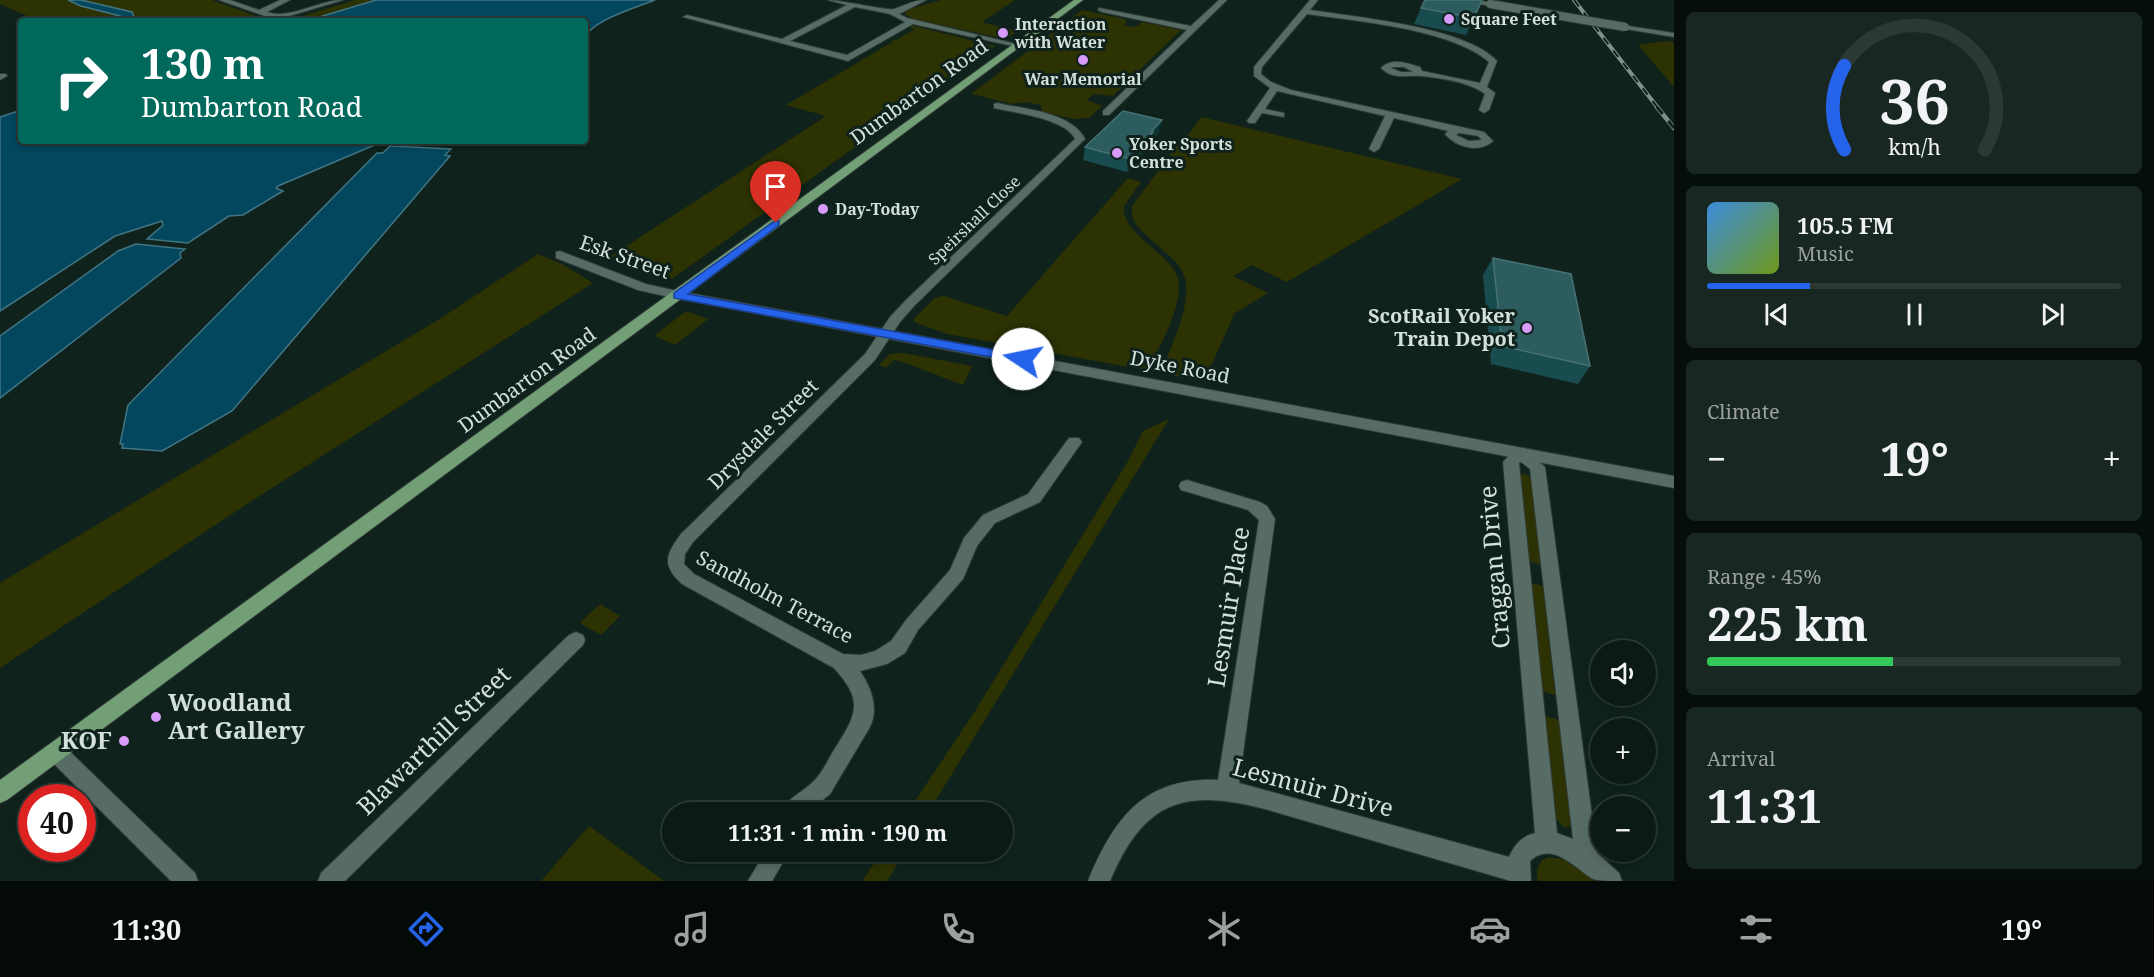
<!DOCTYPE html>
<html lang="en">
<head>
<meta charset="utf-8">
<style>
	:root { --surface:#0b1a15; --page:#192722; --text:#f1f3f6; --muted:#9aa1a0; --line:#2b3834; --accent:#2563eb }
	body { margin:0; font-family:"Noto Serif",serif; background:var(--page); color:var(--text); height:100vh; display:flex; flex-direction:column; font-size:22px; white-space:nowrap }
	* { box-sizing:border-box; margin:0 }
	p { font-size:20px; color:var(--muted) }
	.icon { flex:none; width:33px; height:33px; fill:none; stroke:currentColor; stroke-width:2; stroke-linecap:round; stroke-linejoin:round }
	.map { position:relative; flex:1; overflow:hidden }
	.drawer { display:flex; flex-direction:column; gap:12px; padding:12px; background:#060e0c; width:480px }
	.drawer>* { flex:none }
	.top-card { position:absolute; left:18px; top:18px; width:570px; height:126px; border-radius:6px; box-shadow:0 3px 9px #0003,0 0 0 2px var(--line); background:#00695c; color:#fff; overflow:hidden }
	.buttons { position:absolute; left:1590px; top:640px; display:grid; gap:12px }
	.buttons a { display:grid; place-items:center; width:66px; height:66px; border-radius:50%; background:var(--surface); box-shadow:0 3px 9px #0003,0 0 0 2px var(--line); font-size:30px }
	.speed { position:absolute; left:18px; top:784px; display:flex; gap:12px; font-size:30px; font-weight:700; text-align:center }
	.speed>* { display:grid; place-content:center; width:78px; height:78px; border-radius:50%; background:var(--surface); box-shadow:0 3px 9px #0003,0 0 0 2px var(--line); line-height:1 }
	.speed .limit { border:9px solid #d22; background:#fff; color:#111 }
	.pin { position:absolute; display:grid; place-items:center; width:51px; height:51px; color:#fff; margin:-62px -26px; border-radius:50% 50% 50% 0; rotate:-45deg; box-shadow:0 0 6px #0007 }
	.pin .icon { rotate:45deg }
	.me { position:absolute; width:66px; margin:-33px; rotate:281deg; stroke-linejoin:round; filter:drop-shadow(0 0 4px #0008) }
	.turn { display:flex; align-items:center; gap:21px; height:126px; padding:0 24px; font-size:27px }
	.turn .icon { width:78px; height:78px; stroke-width:2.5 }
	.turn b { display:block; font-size:42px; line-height:51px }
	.big { font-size:45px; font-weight:700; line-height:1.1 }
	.drawer .widget { flex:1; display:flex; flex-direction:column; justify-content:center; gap:9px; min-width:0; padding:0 21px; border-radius:9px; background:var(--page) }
	.drawer .dial { align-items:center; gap:0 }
	.dial svg { height:156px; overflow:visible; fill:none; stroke:var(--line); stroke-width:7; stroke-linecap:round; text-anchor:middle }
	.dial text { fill:var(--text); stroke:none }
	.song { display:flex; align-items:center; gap:18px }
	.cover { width:72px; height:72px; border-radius:9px; background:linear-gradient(135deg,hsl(210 70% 55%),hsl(80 70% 35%)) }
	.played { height:6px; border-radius:3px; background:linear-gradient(90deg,var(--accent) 25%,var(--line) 25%) }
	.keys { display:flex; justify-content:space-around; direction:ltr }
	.heat { display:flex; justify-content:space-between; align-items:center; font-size:33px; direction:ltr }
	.charge { height:9px; border-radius:4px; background:linear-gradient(90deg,#34c759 45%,var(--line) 0) }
	.trip { position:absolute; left:662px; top:802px; width:351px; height:60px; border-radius:30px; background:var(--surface); box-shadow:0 3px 9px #0003,0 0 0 2px var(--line); font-weight:700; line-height:60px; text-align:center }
	.tab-bar { display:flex; height:96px; justify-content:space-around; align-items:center; background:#040a08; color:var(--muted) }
	.tab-bar .icon { width:42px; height:42px }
	.tab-bar .on { color:var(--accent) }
	.tab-bar b { font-size:27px; color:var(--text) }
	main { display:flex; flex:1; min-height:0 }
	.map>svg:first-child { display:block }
	.green { fill:#2d3203 }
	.water { fill:#03475e; stroke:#427584; stroke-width:1.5 }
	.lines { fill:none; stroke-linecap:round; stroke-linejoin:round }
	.minor-casing { stroke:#2f3a36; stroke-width:2 }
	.tertiary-casing { stroke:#2f3a36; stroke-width:2 }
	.primary-casing { stroke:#2f3a36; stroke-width:2 }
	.minor { fill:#576c64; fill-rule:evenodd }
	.tertiary { fill:#576c64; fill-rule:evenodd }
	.primary { fill:#739f77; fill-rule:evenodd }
	.rail-far1-casing { stroke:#81908b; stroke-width:4 }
	.rail-casing { stroke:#81908b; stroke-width:4.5 }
	.rail-far1 { stroke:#0f221c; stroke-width:2; stroke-dasharray:8; stroke-linecap:butt }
	.rail { stroke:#0f221c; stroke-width:3; stroke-dasharray:9; stroke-linecap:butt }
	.tertiary-bridge-casing { stroke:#2f3a36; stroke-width:10; stroke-linecap:butt }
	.tertiary-bridge { stroke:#576c64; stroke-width:8 }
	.wall { fill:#194c4f }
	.shaded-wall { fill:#0d3534 }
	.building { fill:#2d5c5e; stroke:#477172; stroke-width:1.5 }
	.route { fill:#2563eb; stroke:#184099; stroke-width:1.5 }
	.poi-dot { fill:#d79bf9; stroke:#0f221c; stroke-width:2 }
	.labels { text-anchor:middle; stroke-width:6; stroke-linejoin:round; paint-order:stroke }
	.far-poi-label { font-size:16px; font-weight:bold; fill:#d4e0dc; stroke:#0f221c; text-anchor:start }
	.far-street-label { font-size:16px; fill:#d4e0dc; stroke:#0f221c }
	.street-label { font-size:20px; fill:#d4e0dc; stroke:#0f221c }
	.poi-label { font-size:20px; font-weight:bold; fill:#d4e0dc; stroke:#0f221c; text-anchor:end }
	.near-street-label { font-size:24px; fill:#d4e0dc; stroke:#0f221c }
	.near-poi-label { font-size:24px; font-weight:bold; fill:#d4e0dc; stroke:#0f221c; text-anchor:start }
</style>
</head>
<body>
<main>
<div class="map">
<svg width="1674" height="881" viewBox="0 0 1674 881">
	<rect width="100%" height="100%" fill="#0f221c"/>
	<!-- green -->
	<g class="green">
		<path d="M0,0H212L270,21H27L34,19L0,4Z"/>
		<path d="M355,0H376L306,21H286Z"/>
		<path d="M941,0H1015L982,22L1017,31L1008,38H1001L914,19L905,14L907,10Z"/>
		<path d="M1082,10L1125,19L1127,21L1124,25L1135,27L1143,22L1181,30L1113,96L1094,94L1087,100L1102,106L1089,118L1074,119L1042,112L1041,105L1026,102L1013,104L971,94Z"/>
		<path d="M910,25L995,46L672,279L608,258L826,116L786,105L894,41L886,39L896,40L915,29L908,26Z"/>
		<path d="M1664,41L1674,42V87L1638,45Z"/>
		<path d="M1201,117L1462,179L1287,282L1252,265L1233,276L1268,293L1235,313L1208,372L1196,380L1161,373C1170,346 1200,292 1179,266C1167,251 1148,240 1136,224L1132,216V206L1185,135H1188Z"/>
		<path d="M1128,178L1141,182L1124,206C1121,235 1171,252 1178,279C1184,304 1159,350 1146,370L947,334L914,322V319L935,298L944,296L1007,316Z"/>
		<path d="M538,254L562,264L593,283L250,502L0,668V583L443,317Z"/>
		<path d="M686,311L708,319L675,345L654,336Z"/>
		<path d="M900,353H904L972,366L963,385L903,362L894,360L886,368L879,365L890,354Z"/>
		<path d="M1169,419L928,813H907L977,708L1128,461L1143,431Z"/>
		<path d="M1525,474L1531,478L1541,565L1529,561L1520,475Z"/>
		<path d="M1531,583L1543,586L1555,695L1542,691Z"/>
		<path d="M600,604L620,616L601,635L580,623Z"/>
		<path d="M1545,716L1559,720L1571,824L1569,827H1564L1555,818Z"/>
		<path d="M589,826L664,881H541Z"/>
		<path d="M882,852H905L887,881H862Z"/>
		<path d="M1548,857L1568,860L1596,881H1538C1535,870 1538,862 1548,857Z"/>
	</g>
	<!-- water -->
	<g class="water">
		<path d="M68,0H81L132,12L136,21H122L120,16L81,6Z"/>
		<path d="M376,0H655C638,7 589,21 585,39V21H306Z"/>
		<path d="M21,110V141H384L278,186L276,188L283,191L243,215L229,216L188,243L147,239L163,225L162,221L115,236L0,311V117Z"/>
		<path d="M390,146L451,149L445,155L450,156L232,411L162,451L122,448L123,444H120L128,405L377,153H383Z"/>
		<path d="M136,244L185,249L180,253L181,258L0,398V336L118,251Z"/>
	</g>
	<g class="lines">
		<defs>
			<g id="minor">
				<path d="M219,0H230L259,10L280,0H290L267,12C290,20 318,0 343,0L276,20Z"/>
				<path d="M828,0C841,0 888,11 894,9C906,5 913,0 926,0L899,14L907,18L1021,45L1017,47L913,24L848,61L683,17L687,15L782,39L847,5ZM855,7L890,14L905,22L847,55L790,41Z"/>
				<path d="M1219,0H1227L1109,115H1103V111L1187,30L1102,12L1098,10L1099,8L1191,26Z"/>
				<path d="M1310,0H1318L1310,10C1356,17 1466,27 1497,61L1487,87L1495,93L1489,110L1484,113L1479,110L1485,94C1469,82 1441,78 1421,76C1406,75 1393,80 1381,68C1392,57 1406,63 1420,67L1422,71L1480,83L1489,62C1452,29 1355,21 1307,14L1262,67L1261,74L1271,82L1291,90L1484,132L1493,141C1479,154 1456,147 1445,134L1448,131L1394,118L1379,149L1374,152L1369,149L1385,116L1277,91L1265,109L1284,113V117L1262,113L1255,123H1249L1247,121L1270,88L1254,76V67ZM1393,67H1404L1413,72H1401L1391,68ZM1459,133L1478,136L1482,140L1469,141L1456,135Z"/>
				<path d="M0,74H6L7,76L0,80Z"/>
				<path d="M997,103C1024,109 1071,112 1085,139L914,306L900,322L875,360L693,542L685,554L684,564L694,574L843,654L861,655L875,651L891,641L906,620L950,570L964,538L983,515L1028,494L1069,438H1079L1082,442L1040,502L995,523L977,546L963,579L918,630L905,653L887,664L860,671C871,687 879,708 870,727L830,794L807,813H780C786,799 803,792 814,781C822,773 828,760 834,750C856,715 865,702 834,668L682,584C661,565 666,554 681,534L865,354L890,317L906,300L1075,139C1065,118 1014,113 994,108V104Z"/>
				<path d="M560,251L646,284L682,292L684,295L678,299L638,290L556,258V252Z"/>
				<path d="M1520,448L1525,449L1545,467L1597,853L1619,873L1622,881C1614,881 1600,881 1593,879C1575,868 1552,840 1530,861L1531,881H1511L1265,809C1183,788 1144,801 1110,881H1088C1114,818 1144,777 1218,780L1259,520L1248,510L1181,490L1179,486L1181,482L1187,480L1260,502L1267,506L1275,519L1239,783L1509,857C1515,844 1521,837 1535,833L1503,462L1515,449ZM1521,462L1530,469L1573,839L1557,833L1519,463Z"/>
				<path d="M576,632L583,635L585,640L583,645L345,881H318L321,873L569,635Z"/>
				<path d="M56,743L63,745L195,873L198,881H171L49,759L46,752L49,745Z"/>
				<path d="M765,852H789L772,881H748Z"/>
			</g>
			<g id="tertiary">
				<path d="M1459,0H1478L1494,4L1490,6Z"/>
				<path d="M1622,25L1674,33V37L1625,29H1622Z"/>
				<path d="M678,291L1674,476V488L674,298L672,295Z"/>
			</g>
			<path id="primary" d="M1074,0H1083L7,800L0,803V780Z"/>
		</defs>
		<!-- minor casing -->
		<use href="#minor" class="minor-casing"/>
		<!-- tertiary casing -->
		<use href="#tertiary" class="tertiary-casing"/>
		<!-- primary casing -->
		<use href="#primary" class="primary-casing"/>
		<!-- minor -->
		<use href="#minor" class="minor"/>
		<!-- tertiary -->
		<use href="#tertiary" class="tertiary"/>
		<!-- primary -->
		<use href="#primary" class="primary"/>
		<defs>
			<path id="rail-far1" d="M1574,0L1658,108"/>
			<path id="rail" d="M1657,107L1674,128"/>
		</defs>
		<!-- rail-far1 casing -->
		<use href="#rail-far1" class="rail-far1-casing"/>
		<!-- rail casing -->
		<use href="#rail" class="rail-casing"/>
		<!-- rail-far1 -->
		<use href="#rail-far1" class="rail-far1"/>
		<!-- rail -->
		<use href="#rail" class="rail"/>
		<defs>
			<path id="tertiary-bridge" d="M1490,4L1625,27"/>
		</defs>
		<!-- tertiary-bridge casing -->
		<use href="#tertiary-bridge" class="tertiary-bridge-casing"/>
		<!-- tertiary-bridge -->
		<use href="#tertiary-bridge" class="tertiary-bridge"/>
	</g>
	<!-- wall -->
	<g class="wall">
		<path d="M1482,0L1466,35L1414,24L1421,8Z"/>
		<path d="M1159,133L1151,141L1150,145L1127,172L1083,160L1085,147Z"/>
		<path d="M1493,258L1590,366L1578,384L1491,364L1483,275Z"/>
	</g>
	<!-- shaded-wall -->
	<path class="shaded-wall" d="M1162,120L1159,133L1151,141L1150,145L1127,172L1130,159Z"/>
	<!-- building -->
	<g class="building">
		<path d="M1425,0H1482L1474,18L1421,8Z"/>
		<path d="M1123,111L1162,120L1151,132H1153L1130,159L1085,147Z"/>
		<path d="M1493,258L1571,274L1590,366L1502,346Z"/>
	</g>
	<!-- route -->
	<path class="route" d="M776,220L779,221V225L688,294L1023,355L1029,359L1023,363L674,298V293Z"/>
	<!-- markers -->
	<g class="poi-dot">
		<circle cx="1449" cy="19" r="6"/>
		<circle cx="1003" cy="33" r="6"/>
		<circle cx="1083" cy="60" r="6"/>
		<circle cx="1117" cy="153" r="6"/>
		<circle cx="823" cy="209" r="6"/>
		<circle cx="1527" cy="328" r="6"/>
		<circle cx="156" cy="717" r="6"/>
		<circle cx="124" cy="741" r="6"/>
	</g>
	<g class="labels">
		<!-- far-poi labels -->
		<g class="far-poi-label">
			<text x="1461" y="25">Square Feet</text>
			<text x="1015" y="30">Interaction<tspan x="1015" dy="18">with Water</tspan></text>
			<text x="1083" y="85" text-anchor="middle">War Memorial</text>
			<text x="1129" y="150">Yoker Sports<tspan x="1129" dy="18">Centre</tspan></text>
			<text x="835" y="215">Day-Today</text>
		</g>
		<!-- far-street labels -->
		<g class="far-street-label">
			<text transform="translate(974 220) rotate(-44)" y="6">Speirshall Close</text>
		</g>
		<!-- street labels -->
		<g class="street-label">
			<text transform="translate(919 92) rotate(-36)" y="7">Dumbarton Road</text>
			<text transform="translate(625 257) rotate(19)" y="7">Esk Street</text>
			<text transform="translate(1180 367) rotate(11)" y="7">Dyke Road</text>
			<text transform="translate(527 380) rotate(-36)" y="7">Dumbarton Road</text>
			<text transform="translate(763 434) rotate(-45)" y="7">Drysdale Street</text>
			<text transform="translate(775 597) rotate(28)" y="7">Sandholm Terrace</text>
		</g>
		<!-- poi labels -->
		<g class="poi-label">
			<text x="1515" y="323">ScotRail Yoker<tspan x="1515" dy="23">Train Depot</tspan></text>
		</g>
		<!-- near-street labels -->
		<g class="near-street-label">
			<text transform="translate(1495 567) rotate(-95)" y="8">Craggan Drive</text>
			<text transform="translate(1229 607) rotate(-81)" y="8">Lesmuir Place</text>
			<text transform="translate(434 741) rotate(-44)" y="8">Blawarthill Street</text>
			<text transform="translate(1313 788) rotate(15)" y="8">Lesmuir Drive</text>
		</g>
		<!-- near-poi labels -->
		<g class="near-poi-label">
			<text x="168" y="711">Woodland<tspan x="168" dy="28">Art Gallery</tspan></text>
			<text x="112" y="749" text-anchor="end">KOF</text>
		</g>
	</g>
</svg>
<div class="buttons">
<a><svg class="icon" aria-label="sound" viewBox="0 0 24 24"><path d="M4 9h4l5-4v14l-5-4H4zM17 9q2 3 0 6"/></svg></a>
<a>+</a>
<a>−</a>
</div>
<div class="speed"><div class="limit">40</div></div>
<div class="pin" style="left:776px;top:223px;background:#d93025"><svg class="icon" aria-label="arrive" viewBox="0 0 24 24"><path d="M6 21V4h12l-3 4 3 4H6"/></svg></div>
<svg class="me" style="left:1023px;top:359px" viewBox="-20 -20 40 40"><circle r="19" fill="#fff"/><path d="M0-13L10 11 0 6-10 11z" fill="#2563eb"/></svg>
<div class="trip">11:31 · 1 min · 190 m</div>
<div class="top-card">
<div class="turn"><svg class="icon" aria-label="right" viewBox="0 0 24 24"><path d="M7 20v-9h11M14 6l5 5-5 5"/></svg><div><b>130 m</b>Dumbarton Road</div></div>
</div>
</div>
<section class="drawer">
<div class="widget dial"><svg viewBox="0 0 100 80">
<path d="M14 69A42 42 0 1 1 86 69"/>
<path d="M14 69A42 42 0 0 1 14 26" stroke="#2563eb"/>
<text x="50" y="56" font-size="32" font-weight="700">36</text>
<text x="50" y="72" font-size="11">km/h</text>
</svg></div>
<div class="widget">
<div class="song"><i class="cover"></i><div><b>105.5 FM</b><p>Music</p></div></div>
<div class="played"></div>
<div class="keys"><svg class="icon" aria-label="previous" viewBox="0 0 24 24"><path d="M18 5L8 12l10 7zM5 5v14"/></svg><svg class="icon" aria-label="pause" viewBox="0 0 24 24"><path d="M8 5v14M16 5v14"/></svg><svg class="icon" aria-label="next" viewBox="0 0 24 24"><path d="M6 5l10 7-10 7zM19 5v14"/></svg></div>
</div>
<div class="widget"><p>Climate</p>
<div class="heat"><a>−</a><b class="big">19°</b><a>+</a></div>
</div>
<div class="widget"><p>Range · 45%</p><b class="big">225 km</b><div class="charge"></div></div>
<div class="widget"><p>Arrival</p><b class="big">11:31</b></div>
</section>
</main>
<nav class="tab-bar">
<b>11:30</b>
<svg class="icon on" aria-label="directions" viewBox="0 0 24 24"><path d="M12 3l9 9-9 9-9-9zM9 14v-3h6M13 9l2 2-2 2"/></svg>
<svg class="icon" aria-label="music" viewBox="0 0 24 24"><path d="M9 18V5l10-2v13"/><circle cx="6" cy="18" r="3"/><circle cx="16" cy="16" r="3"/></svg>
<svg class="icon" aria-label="phone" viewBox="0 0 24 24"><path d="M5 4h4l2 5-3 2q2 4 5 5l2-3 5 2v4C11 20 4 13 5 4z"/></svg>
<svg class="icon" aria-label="climate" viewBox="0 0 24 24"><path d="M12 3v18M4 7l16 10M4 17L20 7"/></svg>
<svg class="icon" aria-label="car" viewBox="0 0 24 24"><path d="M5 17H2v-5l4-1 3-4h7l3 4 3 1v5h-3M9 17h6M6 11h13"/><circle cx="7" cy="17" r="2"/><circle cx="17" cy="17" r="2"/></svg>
<svg class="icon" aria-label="filters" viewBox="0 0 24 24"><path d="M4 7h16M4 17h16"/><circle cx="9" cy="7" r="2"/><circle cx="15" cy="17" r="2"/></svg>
<b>19°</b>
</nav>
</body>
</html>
